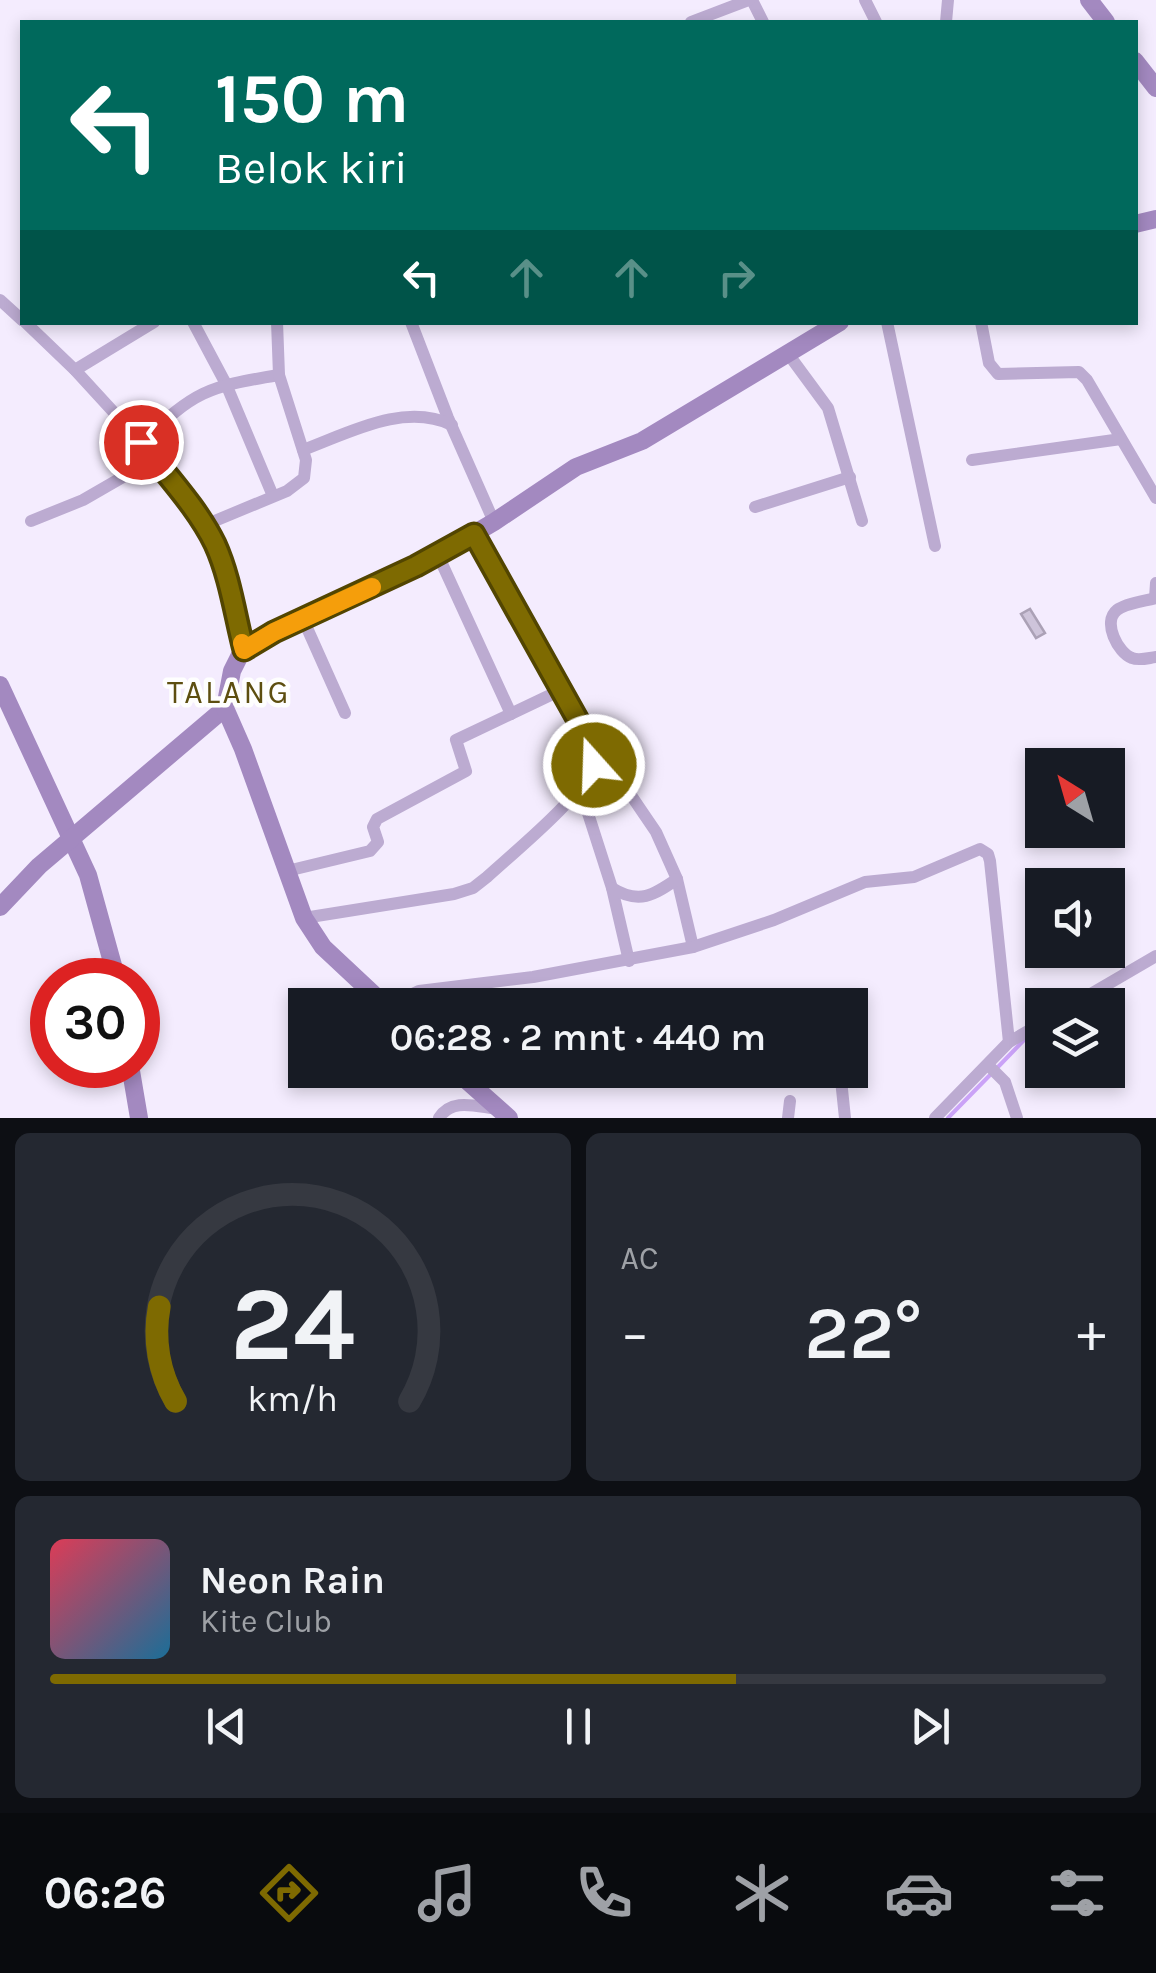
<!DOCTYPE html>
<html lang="id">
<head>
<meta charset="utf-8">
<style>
	:root { --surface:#171b24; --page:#242831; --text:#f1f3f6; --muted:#9ea1a6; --line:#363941; --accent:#7e6a01 }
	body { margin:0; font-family:Karla,sans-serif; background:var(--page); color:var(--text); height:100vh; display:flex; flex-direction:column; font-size:38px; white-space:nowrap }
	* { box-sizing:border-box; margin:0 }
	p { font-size:32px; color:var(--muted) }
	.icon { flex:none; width:55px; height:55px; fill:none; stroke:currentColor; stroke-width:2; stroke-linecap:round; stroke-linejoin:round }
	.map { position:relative; height:1118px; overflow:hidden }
	.details { display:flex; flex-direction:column; gap:15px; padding:15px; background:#0d0f14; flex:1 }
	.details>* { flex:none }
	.hud { position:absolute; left:20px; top:20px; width:1118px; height:305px; border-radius:0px; box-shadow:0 5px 15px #0003; background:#00695c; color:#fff; overflow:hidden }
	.needle { width:65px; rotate:323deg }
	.tools { position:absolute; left:1025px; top:748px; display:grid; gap:20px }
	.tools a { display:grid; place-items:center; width:100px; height:100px; border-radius:0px; background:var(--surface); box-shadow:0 5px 15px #0003; font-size:50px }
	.speed { position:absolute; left:30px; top:958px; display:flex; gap:20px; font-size:50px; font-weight:700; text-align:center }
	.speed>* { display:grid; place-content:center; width:130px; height:130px; border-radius:50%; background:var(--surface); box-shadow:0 5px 15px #0003; line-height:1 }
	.speed .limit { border:15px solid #d22; background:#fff; color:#111 }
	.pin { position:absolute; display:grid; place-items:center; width:85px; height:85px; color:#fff; margin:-42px; border:5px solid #fff; border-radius:50%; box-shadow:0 2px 10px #0007 }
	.me { position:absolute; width:110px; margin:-55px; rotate:340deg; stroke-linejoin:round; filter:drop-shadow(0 0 8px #0008) }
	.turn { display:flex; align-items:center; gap:35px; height:210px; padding:0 30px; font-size:45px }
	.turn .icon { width:130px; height:130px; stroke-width:2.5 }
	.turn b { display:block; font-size:70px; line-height:85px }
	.lanes { display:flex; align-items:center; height:95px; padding:0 30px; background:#0003; justify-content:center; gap:50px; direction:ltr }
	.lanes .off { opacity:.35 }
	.big { font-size:75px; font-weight:600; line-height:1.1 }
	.details .tile { flex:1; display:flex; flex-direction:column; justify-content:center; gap:15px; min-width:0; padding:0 35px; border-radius:15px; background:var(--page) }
	.details .dial { align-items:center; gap:0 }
	.dial svg { height:260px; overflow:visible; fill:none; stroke:var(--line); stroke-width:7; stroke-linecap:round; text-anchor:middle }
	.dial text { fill:var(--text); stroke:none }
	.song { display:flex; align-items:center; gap:30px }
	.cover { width:120px; height:120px; border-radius:15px; background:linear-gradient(135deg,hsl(350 70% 55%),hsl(200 70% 35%)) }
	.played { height:10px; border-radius:5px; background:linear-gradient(90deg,var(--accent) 65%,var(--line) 65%) }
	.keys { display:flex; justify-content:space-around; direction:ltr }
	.heat { display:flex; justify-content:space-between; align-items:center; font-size:55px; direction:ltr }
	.details .tiles { flex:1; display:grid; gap:15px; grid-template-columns:1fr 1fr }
	.tile:last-child { grid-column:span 2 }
	.trip { position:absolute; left:288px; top:988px; width:580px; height:100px; border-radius:0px; background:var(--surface); box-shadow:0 5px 15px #0003; font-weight:600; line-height:100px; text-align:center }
	.tabs { display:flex; height:160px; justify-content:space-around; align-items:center; background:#090b0e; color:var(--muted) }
	.tabs .icon { width:70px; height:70px }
	.tabs .active { color:var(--accent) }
	.tabs b { font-size:45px; color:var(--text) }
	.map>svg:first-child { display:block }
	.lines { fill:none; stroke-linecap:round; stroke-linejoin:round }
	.stream { stroke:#caa2f7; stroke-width:4 }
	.building { fill:#cec4da; stroke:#aba1b6; stroke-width:2.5 }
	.street { stroke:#bcabd1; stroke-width:12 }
	.secondary { stroke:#a389c0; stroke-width:18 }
	.route-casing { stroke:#524501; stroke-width:25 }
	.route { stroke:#7e6a01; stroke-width:18 }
	.slow { stroke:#f59e0b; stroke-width:18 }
	.labels { text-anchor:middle; stroke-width:9; stroke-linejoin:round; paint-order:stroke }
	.quarter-label { font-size:32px; letter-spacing:2.5px; fill:#5d4e10; stroke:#fefefe }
</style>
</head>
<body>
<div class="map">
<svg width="1156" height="1118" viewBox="0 0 1156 1118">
	<rect width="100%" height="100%" fill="#f4ecfe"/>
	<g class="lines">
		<!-- stream -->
		<g class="stream">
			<path d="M997,1068L1025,1039"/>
			<path d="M948,1118L990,1075"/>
		</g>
	</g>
	<!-- building -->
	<path class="building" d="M1030,609L1045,633L1036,638L1021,614Z"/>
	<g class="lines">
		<!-- street -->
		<g class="street">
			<path d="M752,0L763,22"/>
			<path d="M865,0L876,22"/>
			<path d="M691,22L749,0"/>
			<path d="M946,22L948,0"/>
			<path d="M0,300L22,320"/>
			<path d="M25,322L75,370L141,442L205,525L224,567L244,651"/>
			<path d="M193,322L226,384L273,496"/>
			<path d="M411,322L448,418L494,522"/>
			<path d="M887,322L935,546"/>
			<path d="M981,322L989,363L998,374L1079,372L1087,380L1156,498"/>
			<path d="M789,355L828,408L862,521"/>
			<path d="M75,370L154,322"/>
			<path d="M141,442C196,391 205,387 279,375"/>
			<path d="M303,450C349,433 404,402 452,425"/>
			<path d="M972,460L1121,439"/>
			<path d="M755,507L850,477"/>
			<path d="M31,521L83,500L154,459"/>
			<path d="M205,525L287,491L304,478L306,460L279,375L277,322"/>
			<path d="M438,555L511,714"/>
			<path d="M1155,598L1156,583"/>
			<path d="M1156,598C1145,601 1126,603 1117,610C1102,622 1118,653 1132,658C1139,661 1148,658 1156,657"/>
			<path d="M303,619L345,713"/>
			<path d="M622,782L656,832L677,879L693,947"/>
			<path d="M586,807L612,888L629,961"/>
			<path d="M287,871L370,851L378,842L373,827L377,819L466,771L456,740L561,690"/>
			<path d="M612,888C639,905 654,895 677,879"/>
			<path d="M304,918L454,894L473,888L487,877C513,853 587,793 595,762C597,753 592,747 589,740L474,534"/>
			<path d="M390,1005L419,991L533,977L693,947L774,920L865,882L914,877L980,849L988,854L990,861L1009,1042"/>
			<path d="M1072,1005L1156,956"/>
			<path d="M988,1065L1005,1082L1017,1118"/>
			<path d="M840,1070L845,1118"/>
			<path d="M439,1118C452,1097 477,1107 499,1109"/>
			<path d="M788,1118L790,1101"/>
			<path d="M935,1118L1009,1042L1042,1023"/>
		</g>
		<!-- secondary -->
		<g class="secondary">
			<path d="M1089,0L1106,22"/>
			<path d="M1135,61L1156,88"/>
			<path d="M1135,224L1156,219"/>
			<path d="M0,685L88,875L117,980"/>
			<path d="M0,907L39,866L225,708"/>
			<path d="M385,1005L323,947L304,918L243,749L225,708L232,671L239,657L244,651L274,632L438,555L494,522L576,467L642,441L840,322"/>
			<path d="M130,1065L139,1118"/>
			<path d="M455,1070L509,1118"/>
		</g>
	</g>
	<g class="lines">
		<defs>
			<path id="route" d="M141,442C166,475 197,507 215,544C230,577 235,615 244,650L274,632L416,566L474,534L589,740L596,755L594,765"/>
		</defs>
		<!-- route casing -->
		<use href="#route" class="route-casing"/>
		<!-- route -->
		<use href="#route" class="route"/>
		<!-- slow -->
		<path class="slow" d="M242,643L244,650L274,632L372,587"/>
	</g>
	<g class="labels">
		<!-- quarter labels -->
		<g class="quarter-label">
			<text x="229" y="703">TALANG</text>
		</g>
	</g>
</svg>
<div class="tools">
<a><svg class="needle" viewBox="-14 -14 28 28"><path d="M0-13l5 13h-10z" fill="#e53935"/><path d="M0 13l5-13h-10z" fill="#9ea1a6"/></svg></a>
<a><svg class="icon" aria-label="sound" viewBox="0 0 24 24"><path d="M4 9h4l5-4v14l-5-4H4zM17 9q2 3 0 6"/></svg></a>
<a><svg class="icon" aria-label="layers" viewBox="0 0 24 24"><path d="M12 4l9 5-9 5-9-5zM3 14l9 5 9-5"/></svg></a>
</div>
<div class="speed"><div class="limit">30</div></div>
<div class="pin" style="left:141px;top:442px;background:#d93025"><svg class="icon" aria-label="arrive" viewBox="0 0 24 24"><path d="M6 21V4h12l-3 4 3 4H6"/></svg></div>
<svg class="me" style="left:594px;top:765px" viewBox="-20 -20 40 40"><circle r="17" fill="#7e6a01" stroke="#fff" stroke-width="3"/><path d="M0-11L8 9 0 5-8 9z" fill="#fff"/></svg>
<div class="trip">06:28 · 2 mnt · 440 m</div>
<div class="hud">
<div class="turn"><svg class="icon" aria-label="left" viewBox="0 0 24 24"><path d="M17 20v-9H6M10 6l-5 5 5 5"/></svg><div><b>150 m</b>Belok kiri</div></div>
<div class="lanes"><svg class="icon" aria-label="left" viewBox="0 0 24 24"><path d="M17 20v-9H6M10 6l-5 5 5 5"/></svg><svg class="icon off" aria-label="ahead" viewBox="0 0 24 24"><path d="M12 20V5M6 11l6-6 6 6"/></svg><svg class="icon off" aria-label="ahead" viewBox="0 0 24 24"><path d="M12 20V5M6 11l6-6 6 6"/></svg><svg class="icon off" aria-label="right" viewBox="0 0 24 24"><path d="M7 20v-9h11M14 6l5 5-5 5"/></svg></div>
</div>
</div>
<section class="details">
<div class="tiles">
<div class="tile dial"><svg viewBox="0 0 100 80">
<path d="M14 69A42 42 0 1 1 86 69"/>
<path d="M14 69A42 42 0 0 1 9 40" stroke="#7e6a01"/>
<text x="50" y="56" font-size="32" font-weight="700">24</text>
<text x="50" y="72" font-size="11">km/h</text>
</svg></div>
<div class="tile"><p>AC</p>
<div class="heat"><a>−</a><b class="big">22°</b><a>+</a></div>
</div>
<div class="tile">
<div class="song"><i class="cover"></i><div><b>Neon Rain</b><p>Kite Club</p></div></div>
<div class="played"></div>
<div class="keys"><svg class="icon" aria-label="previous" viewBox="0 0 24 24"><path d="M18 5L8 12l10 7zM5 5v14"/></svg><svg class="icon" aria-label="pause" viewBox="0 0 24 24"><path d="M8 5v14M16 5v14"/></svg><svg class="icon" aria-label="next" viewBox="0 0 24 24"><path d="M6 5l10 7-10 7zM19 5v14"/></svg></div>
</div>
</div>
</section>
<nav class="tabs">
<b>06:26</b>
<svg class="icon active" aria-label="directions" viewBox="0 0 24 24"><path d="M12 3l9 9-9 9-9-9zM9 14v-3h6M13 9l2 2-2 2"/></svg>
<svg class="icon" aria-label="music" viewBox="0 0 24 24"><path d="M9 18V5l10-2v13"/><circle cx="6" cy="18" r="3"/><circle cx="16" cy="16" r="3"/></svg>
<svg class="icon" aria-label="phone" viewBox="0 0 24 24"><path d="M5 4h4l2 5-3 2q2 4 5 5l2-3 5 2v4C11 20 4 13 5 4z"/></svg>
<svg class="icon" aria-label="climate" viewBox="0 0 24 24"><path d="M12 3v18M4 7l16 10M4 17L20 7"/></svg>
<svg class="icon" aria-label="car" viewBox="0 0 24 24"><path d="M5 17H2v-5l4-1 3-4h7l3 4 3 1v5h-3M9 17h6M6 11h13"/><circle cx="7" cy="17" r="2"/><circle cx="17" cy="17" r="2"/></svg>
<svg class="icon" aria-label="filters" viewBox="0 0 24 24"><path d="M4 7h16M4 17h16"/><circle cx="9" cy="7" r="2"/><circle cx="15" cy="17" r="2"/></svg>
</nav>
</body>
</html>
